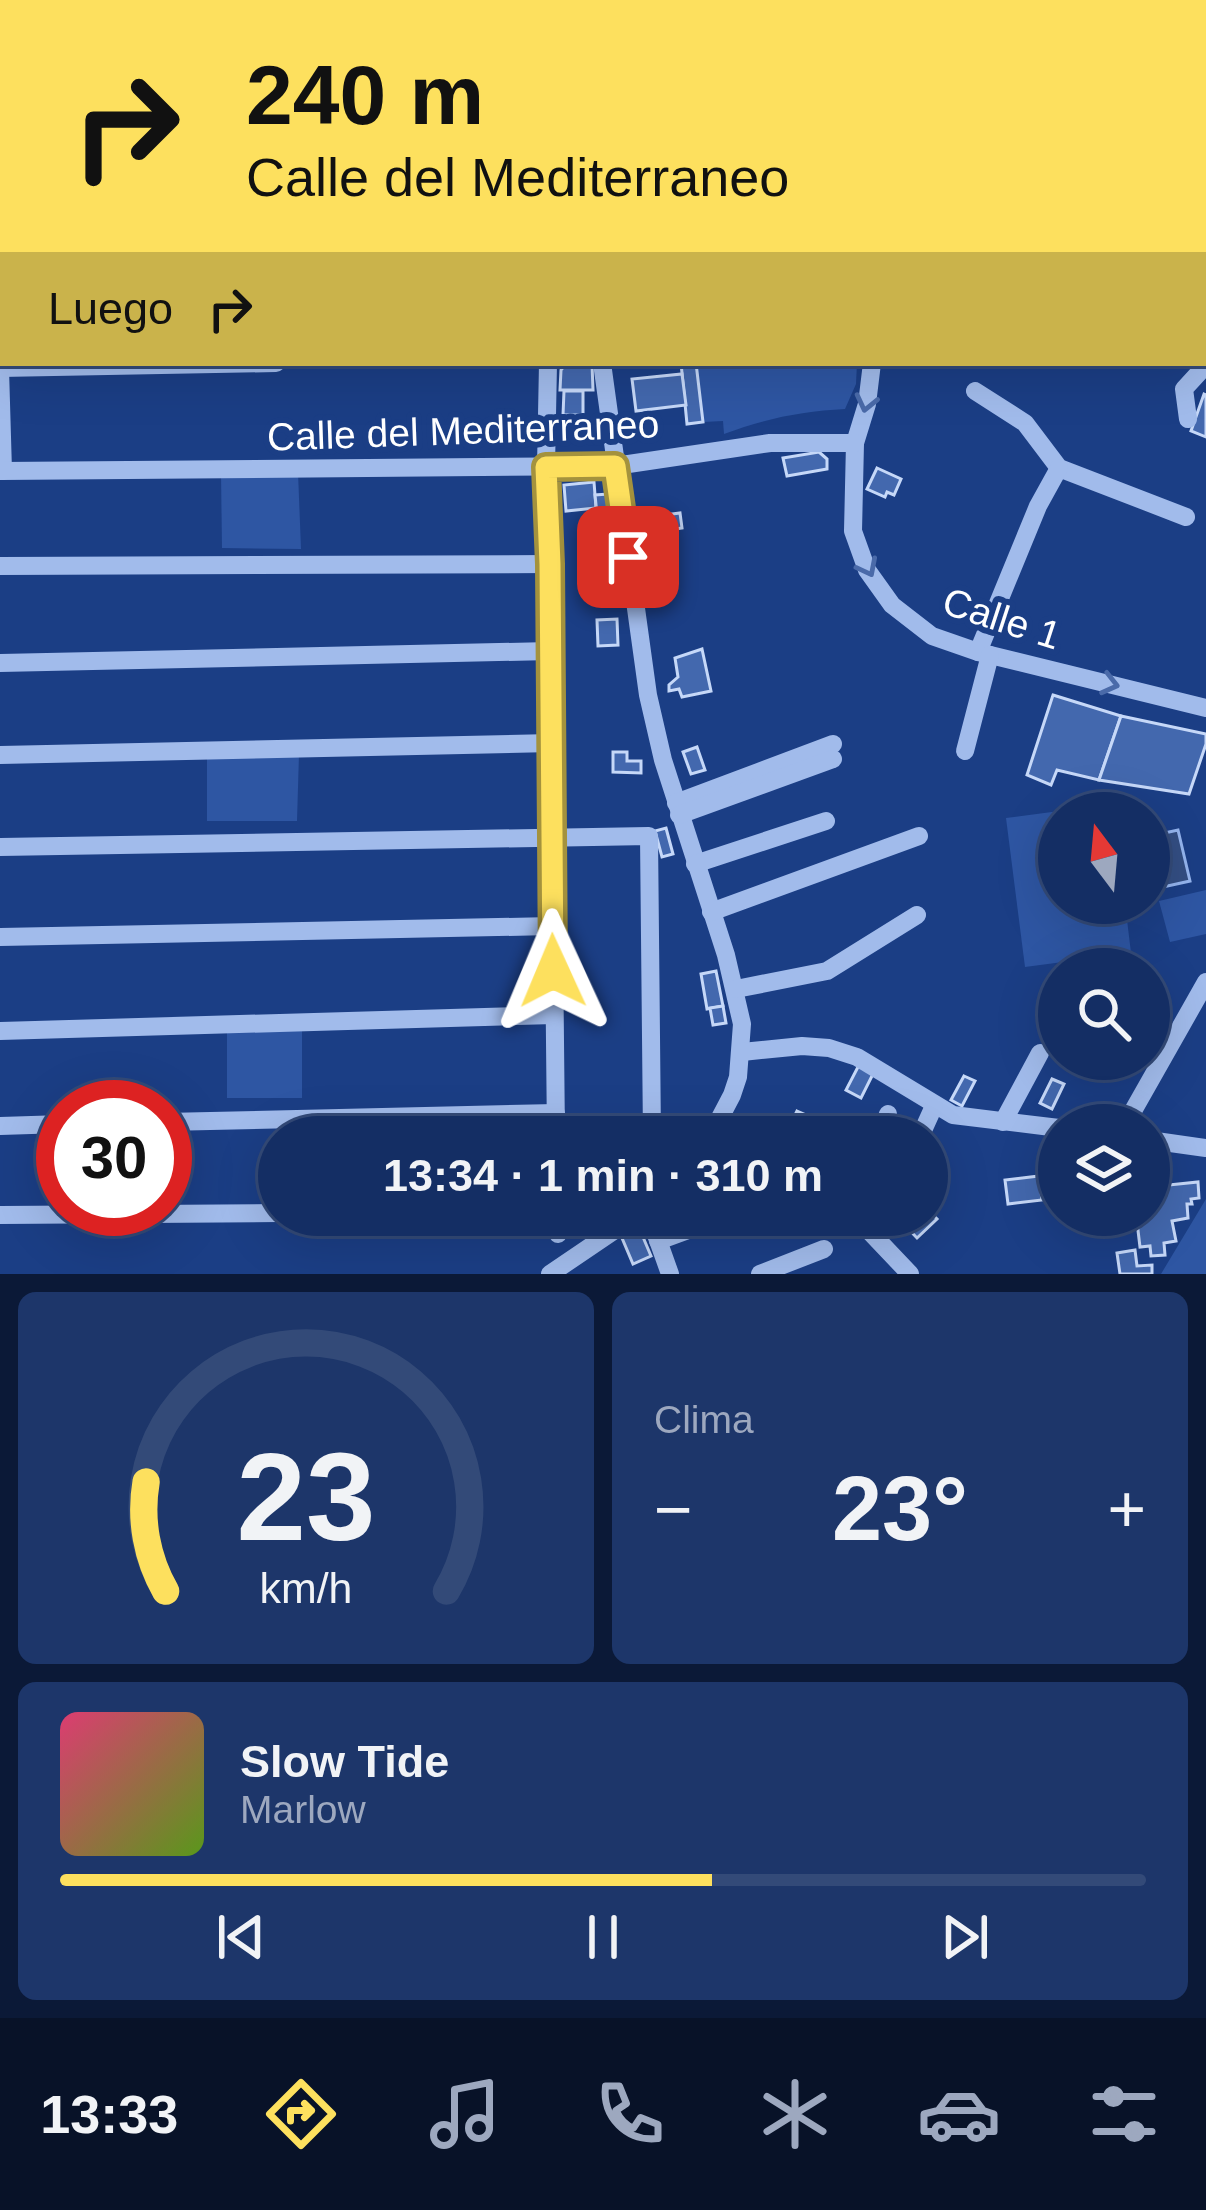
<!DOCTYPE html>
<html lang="es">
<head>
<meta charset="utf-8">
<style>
	:root { --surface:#142e64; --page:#1d366a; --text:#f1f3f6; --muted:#9da8bf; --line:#334a78; --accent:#fde05e }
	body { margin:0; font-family:Helvetica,sans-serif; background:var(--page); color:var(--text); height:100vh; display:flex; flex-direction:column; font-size:45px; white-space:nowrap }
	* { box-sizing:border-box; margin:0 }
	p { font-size:39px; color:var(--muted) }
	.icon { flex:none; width:66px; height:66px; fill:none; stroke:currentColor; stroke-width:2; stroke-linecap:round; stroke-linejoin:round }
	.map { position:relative; height:1274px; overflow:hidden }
	.drawer { display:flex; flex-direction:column; gap:18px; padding:18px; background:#0b1937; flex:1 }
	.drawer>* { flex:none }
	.top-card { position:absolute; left:0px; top:0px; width:1206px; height:366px; box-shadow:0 12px 48px #0002,0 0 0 3px var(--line); background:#fde05e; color:#111; overflow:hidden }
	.needle { width:78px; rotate:344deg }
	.tools { position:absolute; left:1038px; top:792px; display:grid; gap:24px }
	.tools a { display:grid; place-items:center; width:132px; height:132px; border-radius:50%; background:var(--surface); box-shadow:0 12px 48px #0002,0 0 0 3px var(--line); font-size:60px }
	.speed { position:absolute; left:36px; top:1080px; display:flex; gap:24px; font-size:60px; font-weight:700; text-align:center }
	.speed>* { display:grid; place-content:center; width:156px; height:156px; border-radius:50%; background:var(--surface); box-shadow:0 12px 48px #0002,0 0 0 3px var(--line); line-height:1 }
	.speed .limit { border:18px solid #d22; background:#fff; color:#111 }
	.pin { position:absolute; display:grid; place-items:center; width:102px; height:102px; color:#fff; margin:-51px; border-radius:24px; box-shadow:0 6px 18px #0006 }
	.me { position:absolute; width:132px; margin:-66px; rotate:359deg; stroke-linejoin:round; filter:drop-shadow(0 0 9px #0008) }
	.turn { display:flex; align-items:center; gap:42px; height:252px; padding:0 48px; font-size:54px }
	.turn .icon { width:156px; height:156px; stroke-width:2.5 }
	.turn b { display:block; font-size:84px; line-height:102px }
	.then { display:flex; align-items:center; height:114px; padding:0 48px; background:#0003; gap:24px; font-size:45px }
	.big { font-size:90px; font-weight:700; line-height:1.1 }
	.drawer .card { flex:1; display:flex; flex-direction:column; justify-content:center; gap:18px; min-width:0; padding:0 42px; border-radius:18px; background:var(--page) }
	.drawer .dial { align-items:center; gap:0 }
	.dial svg { height:312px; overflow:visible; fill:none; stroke:var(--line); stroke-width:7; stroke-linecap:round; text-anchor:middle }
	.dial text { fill:var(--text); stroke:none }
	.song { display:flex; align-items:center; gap:36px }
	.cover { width:144px; height:144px; border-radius:18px; background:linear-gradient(135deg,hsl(340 70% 55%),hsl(90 70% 35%)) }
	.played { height:12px; border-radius:6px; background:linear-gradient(90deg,var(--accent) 60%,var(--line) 60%) }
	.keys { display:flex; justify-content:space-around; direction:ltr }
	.heat { display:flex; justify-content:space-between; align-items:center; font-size:66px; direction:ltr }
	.drawer .tiles { flex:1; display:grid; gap:18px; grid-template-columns:1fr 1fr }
	.card:last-child { grid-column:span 2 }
	.trip { position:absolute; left:258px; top:1116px; width:690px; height:120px; border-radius:60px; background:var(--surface); box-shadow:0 12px 48px #0002,0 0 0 3px var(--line); font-weight:700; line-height:120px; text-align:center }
	.tab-bar { display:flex; height:192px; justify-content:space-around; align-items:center; background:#081228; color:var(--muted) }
	.tab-bar .icon { width:84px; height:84px }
	.tab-bar .current { color:var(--accent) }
	.tab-bar b { font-size:54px; color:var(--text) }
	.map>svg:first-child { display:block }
	.green { fill:#2e56a3 }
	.water { fill:#334e83; stroke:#94b4ee; stroke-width:3 }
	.building { fill:#4368ae; stroke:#c6d8f8; stroke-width:3 }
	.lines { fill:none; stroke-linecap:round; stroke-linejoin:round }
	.path { stroke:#a1bbeb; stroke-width:3; stroke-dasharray:6 9; stroke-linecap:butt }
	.minor { stroke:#a1bbeb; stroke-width:18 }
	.oneway { stroke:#4a6aa9 }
	.route-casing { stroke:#a4923d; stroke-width:30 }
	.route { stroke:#fde05e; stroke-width:21 }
	.labels { text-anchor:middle; stroke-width:12; stroke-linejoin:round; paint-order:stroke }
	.street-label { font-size:39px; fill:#fff; stroke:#1b3e85 }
</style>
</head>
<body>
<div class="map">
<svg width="1206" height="1274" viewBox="0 0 1206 1274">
	<rect width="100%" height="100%" fill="#1b3e85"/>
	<!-- green -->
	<g class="green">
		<path d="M696,363H857L856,384L845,409C802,411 764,419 724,434L723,421L703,422Z"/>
		<path d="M298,472L301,549L222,548L221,473Z"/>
		<path d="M207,754H299L297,821H207Z"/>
		<path d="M1112,804L1113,813H1059V903H1125L1131,953L1025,967L1006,818Z"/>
		<path d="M1206,890V934L1170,942L1159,901Z"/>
		<path d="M302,1022V1098H227V1024Z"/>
		<path d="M1206,1199V1274H1161Z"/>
	</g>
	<!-- water -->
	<path class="water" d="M1178,830L1190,881L1163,887L1151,836Z"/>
	<!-- building -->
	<g class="building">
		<path d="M331,0H449L450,3H329Z"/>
		<path d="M681,363H696L703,422L687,424Z"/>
		<path d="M592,364L593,390H560L561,370L565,365Z"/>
		<path d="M682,374L686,405L636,411L632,379Z"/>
		<path d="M564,391H583V415H563Z"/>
		<path d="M1204,394L1206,395V437L1191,431Z"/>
		<rect x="561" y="417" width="20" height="16"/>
		<path d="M819,452L827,459V469L787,476L783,458Z"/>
		<path d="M877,468L901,479L894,495L887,492L885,497L867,489Z"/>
		<path d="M594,482L596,508L566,511L564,485Z"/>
		<path d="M608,494L612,533L599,534L595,495Z"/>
		<path d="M680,513L682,528L636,535L634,519Z"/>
		<path d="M617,619L618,645L598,646L597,620Z"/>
		<path d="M702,649L711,691L682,697L679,689L669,691V685L678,677L675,658Z"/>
		<path d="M1053,695L1121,716L1099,780L1057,770L1051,785L1027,775Z"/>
		<path d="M1121,716L1206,734V744L1189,794L1099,780Z"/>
		<path d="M697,747L705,770L691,774L683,752Z"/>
		<path d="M613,752H627V761H641V773L613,772Z"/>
		<path d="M666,828L673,854L662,857L655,831Z"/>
		<path d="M716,971L723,1006L707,1009L701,974Z"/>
		<path d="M723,1006L726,1023L713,1025L710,1008Z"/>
		<path d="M859,1065L874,1072L861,1098L846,1090Z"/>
		<path d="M964,1076L975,1081L962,1106L951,1100Z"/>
		<path d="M1052,1079L1064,1084L1052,1109L1040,1103Z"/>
		<path d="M797,1111L806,1115L795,1137H784Z"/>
		<path d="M1039,1176L1042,1200L1008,1204L1005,1180Z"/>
		<path d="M1198,1182L1199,1198L1191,1199L1192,1204H1187L1188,1218L1172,1221L1176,1241L1164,1243L1165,1255L1151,1256L1150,1246L1140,1247L1137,1222L1128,1223L1120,1218V1215H1149V1187Z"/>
		<path d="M927,1209L937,1219L917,1238L895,1215H927Z"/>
		<path d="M825,1215H835L840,1219L815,1231L807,1223Z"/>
		<path d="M640,1230L651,1256L633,1264L622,1238Z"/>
		<path d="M1135,1250L1137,1266L1152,1265V1274H1120L1117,1253Z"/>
	</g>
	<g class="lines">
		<!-- path -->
		<g class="path">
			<path d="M187,0L188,3"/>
			<path d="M290,0L299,3"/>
			<path d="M206,2L213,0"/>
			<path d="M454,2L458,1"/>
			<path d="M132,3L133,0"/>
			<path d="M283,3L286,0"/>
			<path d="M327,3L330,0"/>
			<path d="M1,354L3,330"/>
		</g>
		<!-- minor -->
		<g class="minor">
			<path d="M558,0V3"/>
			<path d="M1052,0L1053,3"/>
			<path d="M1129,0L1130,3"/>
			<path d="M81,3L83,0"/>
			<path d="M612,3V0"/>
			<path d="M947,3L954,0"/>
			<path d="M1203,46L1206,45"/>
			<path d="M1203,226L1206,231"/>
			<path d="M1203,253L1206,252"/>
			<path d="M548,363L546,467L550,564L556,1137"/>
			<path d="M602,363L648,695L663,760L726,955L742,1024L738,1077L732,1095L710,1137"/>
			<path d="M872,363L867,404L855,443L853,531L867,570L892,605L932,636L978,652L1206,708"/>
			<path d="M0,368L276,363"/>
			<path d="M0,369L3,471"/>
			<path d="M975,391L1025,423L1059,468L1186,517"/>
			<path d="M1188,419L1184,389L1206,365"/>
			<path d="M0,471L615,466L770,443H855"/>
			<path d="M0,566L550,564"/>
			<path d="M978,652L1038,506L1059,468"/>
			<path d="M0,663L550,651"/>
			<path d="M965,751L990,655"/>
			<path d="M0,755L552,743"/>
			<path d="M676,803L833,744"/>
			<path d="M679,815L833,759"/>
			<path d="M0,847L649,836L652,1137"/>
			<path d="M695,864L826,821"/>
			<path d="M711,912L919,836"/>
			<path d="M0,937L552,926"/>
			<path d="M736,989L827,971L917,915"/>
			<path d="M0,1031L554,1015"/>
			<path d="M742,1052L802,1046L829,1048L857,1057L953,1115L1059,1128"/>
			<path d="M165,1122L556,1113"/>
			<path d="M1003,1122L1040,1053"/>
			<path d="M1125,1125L1206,982"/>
			<path d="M0,1126L63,1124"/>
			<path d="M880,1137L888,1114"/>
			<path d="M920,1137L934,1106"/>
			<path d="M1149,1140L1206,1148"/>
			<path d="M0,1215L279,1213"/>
			<path d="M557,1215L558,1234"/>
			<path d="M649,1215L670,1274"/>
			<path d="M854,1215L910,1274"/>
			<path d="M658,1241L729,1215"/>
			<path d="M550,1274L637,1215"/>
			<path d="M760,1274L824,1249"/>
		</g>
	</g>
	<!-- one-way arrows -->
	<defs><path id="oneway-chevron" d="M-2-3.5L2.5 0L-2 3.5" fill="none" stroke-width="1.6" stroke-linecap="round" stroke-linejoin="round" transform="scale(3)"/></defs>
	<g class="oneway">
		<use href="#oneway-chevron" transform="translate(866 403) rotate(103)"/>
		<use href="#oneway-chevron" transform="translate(868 568) rotate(63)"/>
		<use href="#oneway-chevron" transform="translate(1110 684) rotate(14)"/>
	</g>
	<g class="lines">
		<defs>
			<path id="route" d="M553,971L550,564L546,467L615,466L628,557"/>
		</defs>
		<!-- route casing -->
		<use href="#route" class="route-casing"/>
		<!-- route -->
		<use href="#route" class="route"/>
	</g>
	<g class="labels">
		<!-- street labels -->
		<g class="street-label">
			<text transform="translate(463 430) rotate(-2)" y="14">Calle del Mediterraneo</text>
			<text transform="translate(1002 618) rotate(18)" y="14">Calle 1</text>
		</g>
	</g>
</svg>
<div class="tools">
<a><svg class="needle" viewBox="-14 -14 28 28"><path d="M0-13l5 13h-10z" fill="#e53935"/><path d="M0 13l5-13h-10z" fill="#9da8bf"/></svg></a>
<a><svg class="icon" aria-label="search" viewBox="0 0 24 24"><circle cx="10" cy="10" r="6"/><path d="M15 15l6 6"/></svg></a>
<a><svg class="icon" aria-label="layers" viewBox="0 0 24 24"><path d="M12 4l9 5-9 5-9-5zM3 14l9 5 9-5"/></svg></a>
</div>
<div class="speed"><div class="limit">30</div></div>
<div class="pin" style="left:628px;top:557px;background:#d93025"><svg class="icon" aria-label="arrive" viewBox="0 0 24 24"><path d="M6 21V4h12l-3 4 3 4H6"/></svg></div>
<svg class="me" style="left:553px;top:971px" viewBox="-20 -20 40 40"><path d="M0-17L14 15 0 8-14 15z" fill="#fde05e" stroke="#fff" stroke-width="4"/></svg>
<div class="trip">13:34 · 1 min · 310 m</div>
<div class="top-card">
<div class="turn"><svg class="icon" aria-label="right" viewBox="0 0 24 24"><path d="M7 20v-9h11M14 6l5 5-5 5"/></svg><div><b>240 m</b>Calle del Mediterraneo</div></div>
<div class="then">Luego<svg class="icon" aria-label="right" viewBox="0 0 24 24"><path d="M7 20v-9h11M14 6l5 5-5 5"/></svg></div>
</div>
</div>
<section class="drawer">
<div class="tiles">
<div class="card dial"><svg viewBox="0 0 100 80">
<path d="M14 69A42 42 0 1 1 86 69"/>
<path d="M14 69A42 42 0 0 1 9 41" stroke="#fde05e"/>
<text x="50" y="56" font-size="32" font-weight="700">23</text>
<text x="50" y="72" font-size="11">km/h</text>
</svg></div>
<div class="card"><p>Clima</p>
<div class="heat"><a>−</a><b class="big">23°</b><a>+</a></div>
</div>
<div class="card">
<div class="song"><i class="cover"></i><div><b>Slow Tide</b><p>Marlow</p></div></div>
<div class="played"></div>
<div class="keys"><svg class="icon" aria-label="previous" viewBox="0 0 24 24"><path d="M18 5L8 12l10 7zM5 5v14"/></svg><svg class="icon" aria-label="pause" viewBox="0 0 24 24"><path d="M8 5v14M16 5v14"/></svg><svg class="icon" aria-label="next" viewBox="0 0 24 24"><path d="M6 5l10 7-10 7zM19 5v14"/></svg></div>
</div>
</div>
</section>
<nav class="tab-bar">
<b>13:33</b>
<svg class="icon current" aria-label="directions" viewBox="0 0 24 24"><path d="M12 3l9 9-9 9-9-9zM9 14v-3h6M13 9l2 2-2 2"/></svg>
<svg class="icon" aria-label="music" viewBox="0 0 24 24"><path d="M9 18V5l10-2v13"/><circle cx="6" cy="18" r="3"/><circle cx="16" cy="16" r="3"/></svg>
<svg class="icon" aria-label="phone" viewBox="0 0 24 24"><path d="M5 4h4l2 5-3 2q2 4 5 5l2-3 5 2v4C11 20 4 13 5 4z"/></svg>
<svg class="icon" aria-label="climate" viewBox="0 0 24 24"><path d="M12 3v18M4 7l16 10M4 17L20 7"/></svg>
<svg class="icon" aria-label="car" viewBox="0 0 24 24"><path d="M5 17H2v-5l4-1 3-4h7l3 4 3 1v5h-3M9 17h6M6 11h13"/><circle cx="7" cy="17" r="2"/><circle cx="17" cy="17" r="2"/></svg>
<svg class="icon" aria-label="filters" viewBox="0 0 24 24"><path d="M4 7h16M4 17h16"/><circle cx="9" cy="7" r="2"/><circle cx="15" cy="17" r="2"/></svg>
</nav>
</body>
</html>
